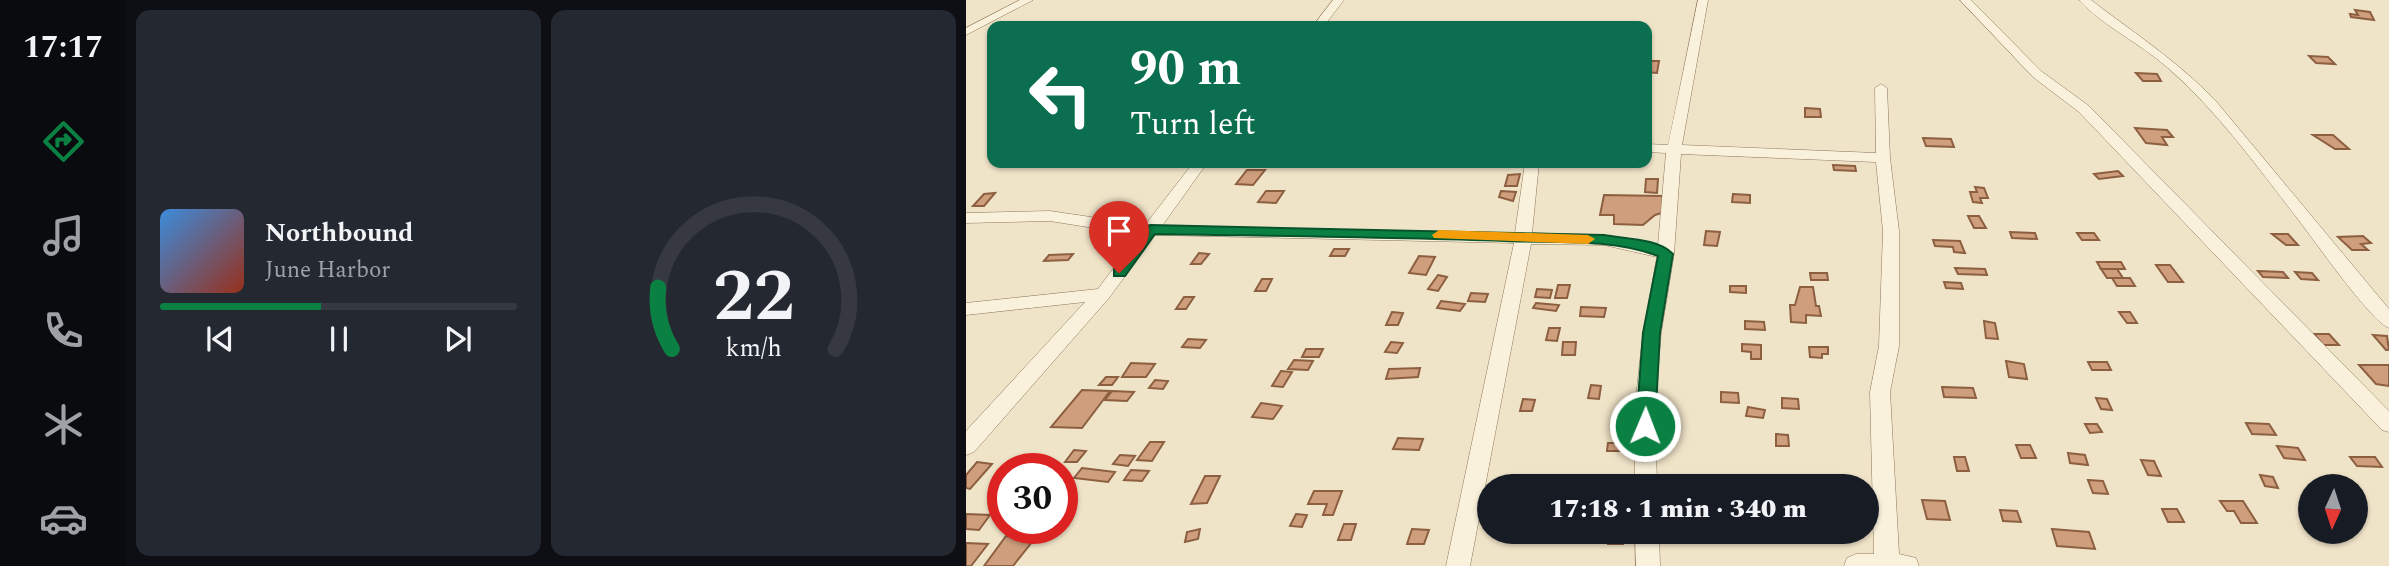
<!DOCTYPE html>
<html lang="en">
<head>
<meta charset="utf-8">
<style>
	:root { --surface:#171b24; --page:#242831; --text:#f1f3f6; --muted:#9ea1a6; --line:#363941; --accent:#0b8043 }
	body { margin:0; font-family:Spectral,serif; background:var(--page); color:var(--text); height:100vh; display:flex; flex-direction:column; font-size:26px; white-space:nowrap }
	* { box-sizing:border-box; margin:0 }
	p { font-size:23px; color:var(--muted) }
	.icon { flex:none; width:38px; height:38px; fill:none; stroke:currentColor; stroke-width:2; stroke-linecap:round; stroke-linejoin:round }
	.map { position:relative; flex:1; overflow:hidden }
	.sheet { display:flex; flex-direction:column; gap:10px; padding:10px; background:#0d0f14; width:840px }
	.sheet>* { flex:none }
	.banner { position:absolute; left:21px; top:21px; width:665px; height:147px; border-radius:14px; box-shadow:0 2px 5px #0004; background:#0b6e4f; color:#fff; overflow:hidden }
	.needle { width:46px; rotate:183deg }
	.tools { position:absolute; left:1332px; top:474px; display:grid; gap:14px }
	.tools a { display:grid; place-items:center; width:70px; height:70px; border-radius:50%; background:var(--surface); box-shadow:0 2px 5px #0004; font-size:35px }
	.speed { position:absolute; left:21px; top:453px; display:flex; gap:14px; font-size:35px; font-weight:700; text-align:center }
	.speed>* { display:grid; place-content:center; width:91px; height:91px; border-radius:50%; background:var(--surface); box-shadow:0 2px 5px #0004; line-height:1 }
	.speed .limit { border:10px solid #d22; background:#fff; color:#111 }
	.pin { position:absolute; display:grid; place-items:center; width:60px; height:60px; color:#fff; margin:-72px -30px; border-radius:50% 50% 50% 0; rotate:-45deg; box-shadow:0 0 7px #0007 }
	.pin .icon { rotate:45deg }
	.me { position:absolute; width:77px; margin:-38px; rotate:1deg; stroke-linejoin:round; filter:drop-shadow(0 0 5px #0008) }
	.turn { display:flex; align-items:center; gap:24px; height:147px; padding:0 28px; font-size:32px }
	.turn .icon { width:91px; height:91px; stroke-width:2.5 }
	.turn b { display:block; font-size:49px; line-height:60px }
	.sheet .widget { flex:1; display:flex; flex-direction:column; justify-content:center; gap:10px; min-width:0; padding:0 24px; border-radius:14px; background:var(--page) }
	.sheet .dial { align-items:center; gap:0 }
	.dial svg { height:182px; overflow:visible; fill:none; stroke:var(--line); stroke-width:7; stroke-linecap:round; text-anchor:middle }
	.dial text { fill:var(--text); stroke:none }
	.song { display:flex; align-items:center; gap:21px }
	.cover { width:84px; height:84px; border-radius:10px; background:linear-gradient(135deg,hsl(210 70% 55%),hsl(10 70% 35%)) }
	.played { height:7px; border-radius:4px; background:linear-gradient(90deg,var(--accent) 45%,var(--line) 45%) }
	.keys { display:flex; justify-content:space-around; direction:ltr }
	.sheet .tiles { flex:1; display:grid; gap:10px; grid-template-columns:repeat(2,1fr) }
	.trip { position:absolute; left:511px; top:474px; width:402px; height:70px; border-radius:35px; background:var(--surface); box-shadow:0 2px 5px #0004; font-weight:800; line-height:70px; text-align:center }
	main { display:flex; flex:1; min-height:0 }
	.tab-bar { display:flex; flex-direction:column; width:126px; justify-content:space-around; align-items:center; background:#090b0e; color:var(--muted) }
	.tab-bar .icon { width:49px; height:49px }
	.tab-bar .selected { color:var(--accent) }
	.tab-bar b { font-size:32px; color:var(--text) }
	.map>svg:first-child { display:block }
	.building { fill:#cf9f7d; stroke:#8d5f41; stroke-width:2 }
	.lines { fill:none; stroke-linecap:round; stroke-linejoin:round }
	.minor-casing { stroke:#8d765c; stroke-width:1 }
	.minor { fill:#faf1dc; fill-rule:evenodd }
	.route { fill:#0b8043; stroke:#07532c; stroke-width:2 }
	.slow { fill:#f59e0b }
</style>
</head>
<body>
<main>
<nav class="tab-bar">
<b>17:17</b>
<svg class="icon selected" aria-label="directions" viewBox="0 0 24 24"><path d="M12 3l9 9-9 9-9-9zM9 14v-3h6M13 9l2 2-2 2"/></svg>
<svg class="icon" aria-label="music" viewBox="0 0 24 24"><path d="M9 18V5l10-2v13"/><circle cx="6" cy="18" r="3"/><circle cx="16" cy="16" r="3"/></svg>
<svg class="icon" aria-label="phone" viewBox="0 0 24 24"><path d="M5 4h4l2 5-3 2q2 4 5 5l2-3 5 2v4C11 20 4 13 5 4z"/></svg>
<svg class="icon" aria-label="climate" viewBox="0 0 24 24"><path d="M12 3v18M4 7l16 10M4 17L20 7"/></svg>
<svg class="icon" aria-label="car" viewBox="0 0 24 24"><path d="M5 17H2v-5l4-1 3-4h7l3 4 3 1v5h-3M9 17h6M6 11h13"/><circle cx="7" cy="17" r="2"/><circle cx="17" cy="17" r="2"/></svg>
</nav>
<section class="sheet">
<div class="tiles">
<div class="widget">
<div class="song"><i class="cover"></i><div><b>Northbound</b><p>June Harbor</p></div></div>
<div class="played"></div>
<div class="keys"><svg class="icon" aria-label="previous" viewBox="0 0 24 24"><path d="M18 5L8 12l10 7zM5 5v14"/></svg><svg class="icon" aria-label="pause" viewBox="0 0 24 24"><path d="M8 5v14M16 5v14"/></svg><svg class="icon" aria-label="next" viewBox="0 0 24 24"><path d="M6 5l10 7-10 7zM19 5v14"/></svg></div>
</div>
<div class="widget dial"><svg viewBox="0 0 100 80">
<path d="M14 69A42 42 0 1 1 86 69"/>
<path d="M14 69A42 42 0 0 1 8 42" stroke="#0b8043"/>
<text x="50" y="56" font-size="32" font-weight="700">22</text>
<text x="50" y="72" font-size="11">km/h</text>
</svg></div>
</div>
</section>
<div class="map">
<svg width="1423" height="566" viewBox="0 0 1423 566">
	<rect width="100%" height="100%" fill="#f0e4c8"/>
	<!-- building -->
	<g class="building">
		<path d="M1389,10L1404,12L1408,20L1385,17L1384,14L1392,15Z"/>
		<path d="M1343,56L1362,57L1369,64L1350,63Z"/>
		<path d="M681,61H693L691,73L681,72Z"/>
		<path d="M1170,73L1191,74L1195,81H1177Z"/>
		<path d="M839,108L854,109L855,117H839Z"/>
		<path d="M1169,128L1201,130L1207,137H1196L1201,145L1180,143Z"/>
		<path d="M1347,135H1367L1383,149H1369Z"/>
		<path d="M957,138L985,139L988,147L960,146Z"/>
		<path d="M867,165L889,166L890,171L868,170Z"/>
		<path d="M281,170H299L287,185L270,184Z"/>
		<path d="M1152,171L1157,176L1133,179L1128,174Z"/>
		<path d="M554,174L551,186H539L542,175Z"/>
		<path d="M680,179H692L691,193L679,192Z"/>
		<path d="M1009,187L1018,188L1022,198H1014L1016,203L1007,202L1004,192H1011Z"/>
		<path d="M300,191H318L310,203L292,202Z"/>
		<path d="M535,191L550,192L547,201L533,197Z"/>
		<path d="M29,193L18,206H7L18,194Z"/>
		<path d="M767,194L784,195V203L766,202Z"/>
		<path d="M638,195L697,196L696,213L689,215L677,225L648,224V215H634Z"/>
		<path d="M1002,216H1013L1020,228H1008Z"/>
		<path d="M740,231L754,232L751,246L738,245Z"/>
		<path d="M1044,232L1069,233L1071,239L1046,238Z"/>
		<path d="M1111,233H1128L1133,240H1116Z"/>
		<path d="M1306,234H1322L1332,245H1320Z"/>
		<path d="M1397,236L1405,243L1395,244L1402,250H1386L1372,237Z"/>
		<path d="M967,240L994,241L999,253L988,252L987,247L969,246Z"/>
		<path d="M368,249H383L379,256H364Z"/>
		<path d="M233,253L243,254L235,264H225Z"/>
		<path d="M107,254L102,260L78,261L83,255Z"/>
		<path d="M453,256L469,257L460,275L443,273Z"/>
		<path d="M1131,262H1155L1159,269H1135Z"/>
		<path d="M1190,265H1204L1217,282H1202Z"/>
		<path d="M989,268L1019,269L1021,275L992,274Z"/>
		<path d="M1135,269H1151L1157,278H1141Z"/>
		<path d="M1292,271L1317,272L1322,278L1297,277Z"/>
		<path d="M1329,272L1346,273L1352,280L1335,279Z"/>
		<path d="M844,273H861L862,280H845Z"/>
		<path d="M472,275L481,277L472,291L462,289Z"/>
		<path d="M1146,278H1164L1169,286H1151Z"/>
		<path d="M296,279H306L300,291H289Z"/>
		<path d="M978,282L995,283L997,289L980,288Z"/>
		<path d="M592,285H604L601,298H589Z"/>
		<path d="M764,286H780V293L764,292Z"/>
		<path d="M834,287H847L850,306H853L855,316L840,315V323L825,322L824,305H829Z"/>
		<path d="M571,289L586,290L584,298L569,297Z"/>
		<path d="M505,293L522,294L519,302L502,301Z"/>
		<path d="M218,297H228L220,309H210Z"/>
		<path d="M475,301L499,304L494,311L471,308Z"/>
		<path d="M570,303L593,305L590,311L567,308Z"/>
		<path d="M615,307L640,308L638,317L614,316Z"/>
		<path d="M426,312L437,313L432,325H420Z"/>
		<path d="M1153,312H1164L1171,323H1161Z"/>
		<path d="M779,321L798,322L799,330L779,329Z"/>
		<path d="M1018,321L1029,323L1032,339L1020,338Z"/>
		<path d="M583,328H594L591,341L580,340Z"/>
		<path d="M1348,334H1363L1373,345H1357Z"/>
		<path d="M1407,335L1421,336L1423,350H1420Z"/>
		<path d="M222,339L240,340L234,348L216,347Z"/>
		<path d="M425,342L437,343L431,353L419,352Z"/>
		<path d="M597,342H610L609,355H596Z"/>
		<path d="M776,344L795,345V359H785V352L776,351Z"/>
		<path d="M843,347H862V354H856V358L844,357Z"/>
		<path d="M340,349H357L353,357H336Z"/>
		<path d="M328,360L347,361L342,370L322,369Z"/>
		<path d="M1040,361L1058,364L1061,379L1043,377Z"/>
		<path d="M1122,362H1141L1145,370H1126Z"/>
		<path d="M165,363L189,364L180,377H156Z"/>
		<path d="M1393,365H1423V386L1410,384Z"/>
		<path d="M454,368L452,377L420,379L423,369Z"/>
		<path d="M315,371L326,372L317,387L306,386Z"/>
		<path d="M140,377H152L146,385H133Z"/>
		<path d="M189,380L202,381L197,389L183,388Z"/>
		<path d="M625,385L635,386L633,399L622,398Z"/>
		<path d="M976,387L1007,388L1010,398L978,397Z"/>
		<path d="M116,390L144,391L116,428L85,427Z"/>
		<path d="M146,391L168,392L161,401L139,400Z"/>
		<path d="M755,392L772,393L773,403L755,402Z"/>
		<path d="M816,398L832,399L833,409L816,408Z"/>
		<path d="M1130,398L1141,399L1146,410L1135,409Z"/>
		<path d="M557,399L569,400L566,411H554Z"/>
		<path d="M295,403L316,406L307,419L286,417Z"/>
		<path d="M782,407L799,410L797,418L780,416Z"/>
		<path d="M1280,423L1303,424L1310,435L1286,434Z"/>
		<path d="M1119,424H1131L1136,432L1124,433Z"/>
		<path d="M810,434L822,435L823,446H810Z"/>
		<path d="M432,438L457,439L453,450L427,449Z"/>
		<path d="M184,442H198L186,461L171,460Z"/>
		<path d="M642,443H656L655,451H641Z"/>
		<path d="M1050,445H1064L1070,458H1055Z"/>
		<path d="M1311,446L1332,448L1339,460L1318,458Z"/>
		<path d="M108,450L120,451L111,462H99Z"/>
		<path d="M1102,453L1119,455L1122,465L1104,463Z"/>
		<path d="M154,455L169,456L162,466L147,464Z"/>
		<path d="M988,457H999L1003,471H991Z"/>
		<path d="M1384,457H1409L1416,467L1391,466Z"/>
		<path d="M49,459L64,460L56,469H41Z"/>
		<path d="M1175,460L1188,461L1195,476L1182,475Z"/>
		<path d="M11,462L26,464L4,489L0,488V475Z"/>
		<path d="M116,468L149,472L142,482L108,478Z"/>
		<path d="M165,470L183,471L176,481L158,480Z"/>
		<path d="M1294,475L1307,477L1312,488L1299,486Z"/>
		<path d="M239,476H254L241,503L225,504Z"/>
		<path d="M1122,480L1137,481L1142,494L1127,493Z"/>
		<path d="M348,491H376L367,515H357L361,504H342Z"/>
		<path d="M956,500L979,501L984,520L961,519Z"/>
		<path d="M1254,501H1277L1291,523H1275L1268,511H1261Z"/>
		<path d="M1196,509H1211L1218,522H1202Z"/>
		<path d="M1034,510L1051,511L1055,522L1037,521Z"/>
		<path d="M0,514L24,515L13,530L0,529Z"/>
		<path d="M330,514L341,515L336,527L324,526Z"/>
		<path d="M378,524H390L385,540H372Z"/>
		<path d="M234,529L232,539L219,542L221,532Z"/>
		<path d="M446,529L463,530L458,544H441Z"/>
		<path d="M1086,529L1123,532L1129,549L1091,546Z"/>
		<path d="M643,532H658L657,544H642Z"/>
		<path d="M719,532H743V540L718,539Z"/>
		<path d="M40,536L70,537L47,566H18Z"/>
		<path d="M0,543L22,544L5,566H0Z"/>
	</g>
	<g class="lines">
		<defs>
			<g id="minor">
				<path d="M54,0H67L0,35V28Z"/>
				<path d="M367,0H378L358,26H347Z"/>
				<path d="M732,0H742L716,145L910,153L909,88L915,84L921,88L924,158L933,231V346L924,392L933,554L950,558L953,566H878L881,558L890,554H908L904,392L913,346L917,231L910,162L715,154L708,254L695,333L689,407L691,486H669V407L677,333L691,257L638,245L565,244L504,566H480L548,243L189,235L143,298L8,452L0,455V431L119,302L0,315V303L132,289L172,235L84,221L0,223V213L84,211L179,225L227,163H241L196,226L549,233L559,163H573L566,233L638,235L692,245L700,153L681,152V144L702,145Z"/>
				<path d="M994,0H1005L1075,71L1123,106L1423,411V432L1416,430L1113,112L1067,77Z"/>
				<path d="M1113,0H1125C1168,33 1210,60 1249,100L1423,309V328C1405,322 1346,237 1331,218C1291,166 1251,111 1202,68C1174,43 1138,27 1113,0Z"/>
				<path d="M669,532H693L694,566H670Z"/>
			</g>
		</defs>
		<!-- minor casing -->
		<use href="#minor" class="minor-casing"/>
		<!-- minor -->
		<use href="#minor" class="minor"/>
	</g>
	<!-- route -->
	<path class="route" d="M185,225L638,235C659,239 692,238 707,254L694,333L689,426L686,431H672L670,426L677,333L692,256C645,238 588,243 539,241C423,237 306,236 189,234L159,276H148V269L180,226Z"/>
	<!-- slow -->
	<path class="slow" d="M473,230L622,235L629,239L622,244L468,238L466,235Z"/>
</svg>
<div class="tools">
<a><svg class="needle" viewBox="-14 -14 28 28"><path d="M0-13l5 13h-10z" fill="#e53935"/><path d="M0 13l5-13h-10z" fill="#9ea1a6"/></svg></a>
</div>
<div class="speed"><div class="limit">30</div></div>
<div class="pin" style="left:153px;top:273px;background:#d93025"><svg class="icon" aria-label="arrive" viewBox="0 0 24 24"><path d="M6 21V4h12l-3 4 3 4H6"/></svg></div>
<svg class="me" style="left:679px;top:426px" viewBox="-20 -20 40 40"><circle r="17" fill="#0b8043" stroke="#fff" stroke-width="3"/><path d="M0-11L8 9 0 5-8 9z" fill="#fff"/></svg>
<div class="trip">17:18 · 1 min · 340 m</div>
<div class="banner">
<div class="turn"><svg class="icon" aria-label="left" viewBox="0 0 24 24"><path d="M17 20v-9H6M10 6l-5 5 5 5"/></svg><div><b>90 m</b>Turn left</div></div>
</div>
</div>
</main>
</body>
</html>
